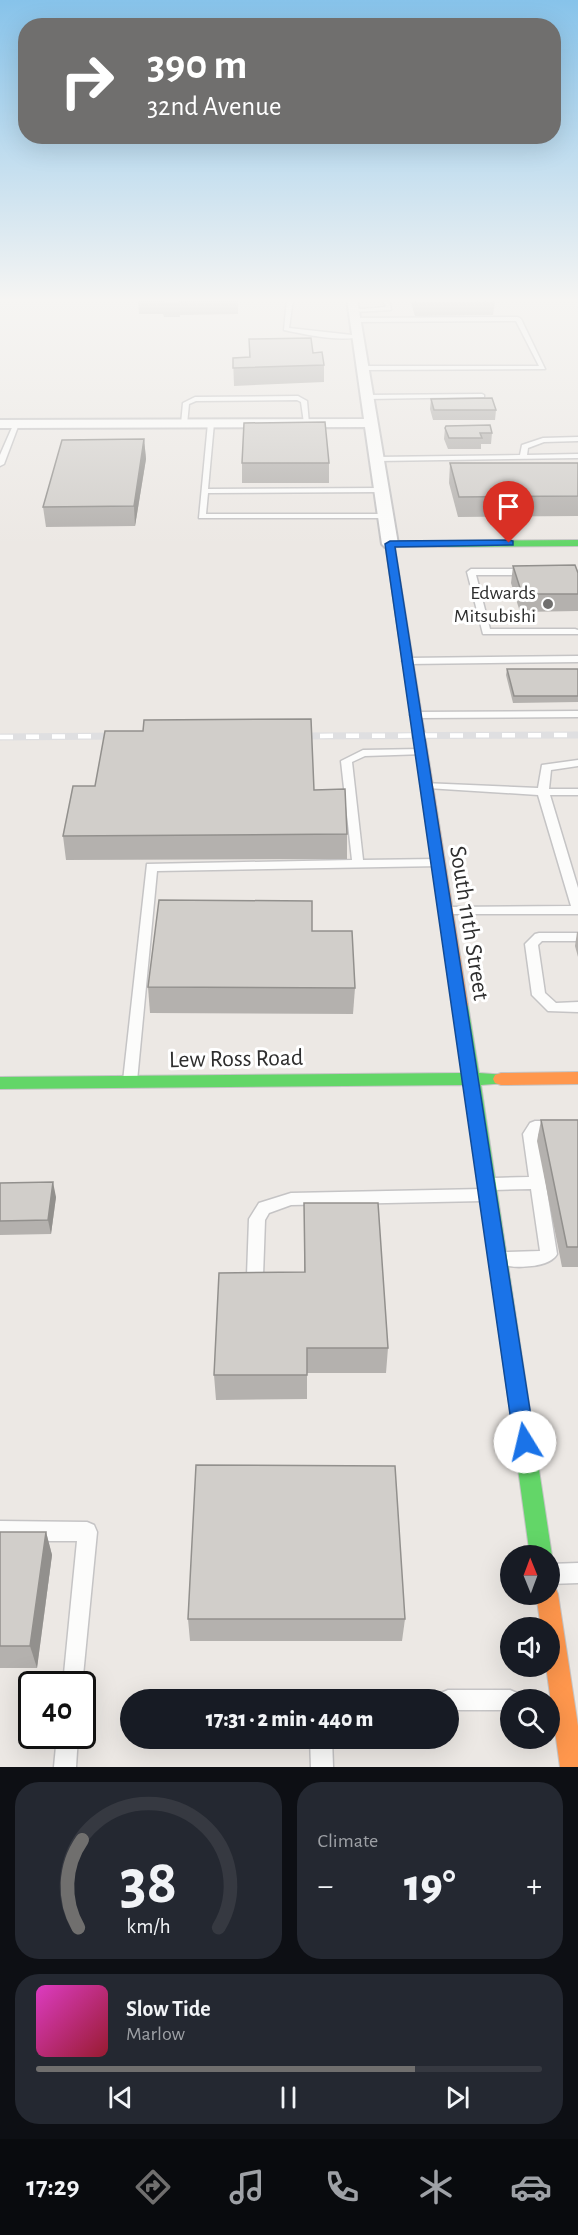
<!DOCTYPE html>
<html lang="en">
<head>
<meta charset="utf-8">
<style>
	:root { --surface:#171b24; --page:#242831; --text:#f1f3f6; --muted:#9ea1a6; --line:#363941; --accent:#706f6e }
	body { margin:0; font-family:"Alegreya Sans",sans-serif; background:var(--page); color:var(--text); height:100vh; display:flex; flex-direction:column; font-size:22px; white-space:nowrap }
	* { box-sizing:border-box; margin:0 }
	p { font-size:20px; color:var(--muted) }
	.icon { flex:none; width:33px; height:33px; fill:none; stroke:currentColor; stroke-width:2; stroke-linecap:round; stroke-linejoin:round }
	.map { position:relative; height:1767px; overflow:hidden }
	.sheet { display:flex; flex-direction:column; gap:15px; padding:15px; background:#0d0f14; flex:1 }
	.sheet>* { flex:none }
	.guide { position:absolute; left:18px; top:18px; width:543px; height:126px; border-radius:24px; box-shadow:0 6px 24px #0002; background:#706f6e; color:#fff; overflow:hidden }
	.needle { width:39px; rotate:359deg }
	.fabs { position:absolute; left:500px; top:1545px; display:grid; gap:12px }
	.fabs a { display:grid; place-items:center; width:60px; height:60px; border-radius:50%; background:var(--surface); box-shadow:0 6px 24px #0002; font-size:30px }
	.speed { position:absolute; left:18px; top:1671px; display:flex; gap:12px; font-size:30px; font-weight:700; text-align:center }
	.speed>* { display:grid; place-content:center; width:78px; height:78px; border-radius:50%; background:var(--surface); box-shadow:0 6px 24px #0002; line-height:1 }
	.speed .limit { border:3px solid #111; border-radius:9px; background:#fff; color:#111 }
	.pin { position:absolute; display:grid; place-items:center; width:51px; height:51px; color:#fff; margin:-62px -26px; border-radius:50% 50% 50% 0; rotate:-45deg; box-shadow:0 0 6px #0007 }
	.pin .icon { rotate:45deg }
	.me { position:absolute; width:66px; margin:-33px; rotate:351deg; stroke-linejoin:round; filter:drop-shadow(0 0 4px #0008) }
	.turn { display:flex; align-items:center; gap:21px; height:126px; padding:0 30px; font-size:27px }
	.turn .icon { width:78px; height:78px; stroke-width:2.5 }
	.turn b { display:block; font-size:42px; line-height:51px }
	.big { font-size:45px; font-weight:800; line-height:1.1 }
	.sheet .card { flex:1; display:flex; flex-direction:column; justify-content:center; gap:9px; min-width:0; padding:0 21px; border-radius:24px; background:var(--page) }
	.sheet .dial { align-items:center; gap:0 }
	.dial svg { height:156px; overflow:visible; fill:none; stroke:var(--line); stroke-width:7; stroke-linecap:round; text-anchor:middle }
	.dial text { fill:var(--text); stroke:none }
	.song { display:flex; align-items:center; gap:18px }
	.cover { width:72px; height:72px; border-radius:9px; background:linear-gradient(135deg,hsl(310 70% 55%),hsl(350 70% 35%)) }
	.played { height:6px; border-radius:3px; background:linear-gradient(90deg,var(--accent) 75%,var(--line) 75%) }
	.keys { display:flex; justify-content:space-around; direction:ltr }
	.heat { display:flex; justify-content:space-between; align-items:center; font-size:33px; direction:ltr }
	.sheet .tiles { flex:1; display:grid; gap:15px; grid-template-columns:1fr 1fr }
	.card:last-child { grid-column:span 2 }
	.trip { position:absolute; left:120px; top:1689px; width:339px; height:60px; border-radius:30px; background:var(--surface); box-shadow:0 6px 24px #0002; font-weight:800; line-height:60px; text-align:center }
	.tabs { display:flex; height:96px; justify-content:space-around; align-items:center; background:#090b0e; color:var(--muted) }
	.tabs .icon { width:42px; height:42px }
	.tabs .active { color:var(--accent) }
	.tabs b { font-size:27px; color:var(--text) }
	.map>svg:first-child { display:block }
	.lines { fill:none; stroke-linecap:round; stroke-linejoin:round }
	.lane-casing { stroke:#c5c4c5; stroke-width:3 }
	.street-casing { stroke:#c5c4c5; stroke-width:4 }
	.fast-casing { stroke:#c5c4c5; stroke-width:2 }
	.slow-casing { stroke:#c5c4c5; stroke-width:2 }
	.lane { fill:#fcfcfb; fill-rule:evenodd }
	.street { fill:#fcfcfb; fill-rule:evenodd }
	.fast { fill:#63d668; fill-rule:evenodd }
	.slow { fill:#ff974d; fill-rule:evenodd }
	.rail-casing { stroke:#dfdfe1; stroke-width:7 }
	.rail { stroke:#fff; stroke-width:4.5; stroke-dasharray:13; stroke-linecap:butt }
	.wall { fill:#b4b1ae }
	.shaded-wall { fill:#92908d }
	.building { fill:#d1ceca; stroke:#92908d; stroke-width:1.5 }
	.route { fill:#1a73e8; stroke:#114b97; stroke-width:1.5 }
	.poi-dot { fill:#706f6e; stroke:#fff; stroke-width:2 }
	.labels { text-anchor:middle; stroke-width:6; stroke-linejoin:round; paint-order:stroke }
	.far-poi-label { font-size:20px; fill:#2e2e2e; stroke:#fff; text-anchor:end }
	.street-label { font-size:24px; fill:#2e2e2e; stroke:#fff }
</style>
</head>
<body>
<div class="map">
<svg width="578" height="1767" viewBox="0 0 578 1767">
	<rect width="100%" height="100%" fill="#ece8e4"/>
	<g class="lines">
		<defs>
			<g id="lane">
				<path d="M287,299H293L289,328L361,336C345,343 303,334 284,330Z"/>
				<path d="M383,299H389L391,310L354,312L351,310L386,307Z"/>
				<path d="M518,317L521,319L545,369L363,370L360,368L363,366H539L516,321L355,322L352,320L355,318Z"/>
				<path d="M482,394L484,395V397L367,399L364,397L367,395Z"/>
				<path d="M298,396L307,401L309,424L304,423L301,402L297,400L196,401L189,404L187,424L184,426L181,424L183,403L195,397Z"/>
				<path d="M211,421L214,423L208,489L381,488L385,490L381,492L208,493L206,514H385L389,516L385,518H199L208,423Z"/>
				<path d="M14,423L19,424L4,464L0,466V455Z"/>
				<path d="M578,437V441L544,442L528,448L527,455L578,454V458L377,461L373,459L377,457L520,455L522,445L543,438Z"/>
				<path d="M471,569H528L532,572L528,575H476L490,629H575L578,630V634H483L467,572Z"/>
				<path d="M578,656V662L407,664L402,661L407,658Z"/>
				<path d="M578,711V717L415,718L410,715L415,712Z"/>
				<path d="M421,749L425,750L426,752L425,754L365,756L352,762L363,860L437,859L443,863L441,866L157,871L137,1081L135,1085L130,1086L125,1085L123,1081L147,864L352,860L341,761L363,750Z"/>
				<path d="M578,760V766L551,770L549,789H578V795H550L578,888V914H443L441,911L447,907L571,906L538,795L427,788L422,785L423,783L538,788L542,765Z"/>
				<path d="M539,933H578V941H542L538,945L545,993L556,1003L578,1002V1012L548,1011L532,995L525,944L535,934Z"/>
				<path d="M535,1121H578V1133H539L538,1135L557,1254C550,1268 514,1269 500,1264L498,1259L500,1254L506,1252L540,1251L531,1189L494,1190L489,1188L486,1184L489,1180L494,1178L529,1177L523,1134L530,1123Z"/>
				<path d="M483,1189L488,1191L491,1195L488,1199L483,1201L291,1205L269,1213L265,1220L263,1276L261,1281L255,1283L249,1281L247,1276L249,1219L259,1203L291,1193Z"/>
				<path d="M0,1521L87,1522L94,1525L97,1532L82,1686V1684H63L77,1541H0Z"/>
				<path d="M578,1563V1583L549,1584V1564Z"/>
				<path d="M448,1690H510L517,1693L520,1700H510V1710H448V1700H438L441,1693Z"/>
				<path d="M57,1736H78L76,1767H54Z"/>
				<path d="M310,1738H332L333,1767H311Z"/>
			</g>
			<path id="street" d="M347,299H357L398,544L395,547H385L382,544L365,427L0,428V420L364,419Z"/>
			<g id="fast">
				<path d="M578,540V546L446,547L441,544L446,541Z"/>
				<path d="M461,1000L466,1001L468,1005L479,1073L507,1075L509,1079L507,1083L481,1085L552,1556L549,1563V1556H530L465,1085L0,1089V1077L463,1073L454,1005L456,1001Z"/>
			</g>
			<g id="slow">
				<path d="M390,541H446L451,544L446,547H395L468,1005L466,1009H456L454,1005L385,544Z"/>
				<path d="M578,1072V1084L501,1085L495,1083L493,1079L495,1075L501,1073Z"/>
				<path d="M549,1584L555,1586L558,1594L578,1726V1767H560L546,1666H549V1628H541L536,1594H549Z"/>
			</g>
		</defs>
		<!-- lane casing -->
		<use href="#lane" class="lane-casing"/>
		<!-- street casing -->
		<use href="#street" class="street-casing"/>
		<!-- fast casing -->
		<use href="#fast" class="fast-casing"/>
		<!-- slow casing -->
		<use href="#slow" class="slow-casing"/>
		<!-- lane -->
		<use href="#lane" class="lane"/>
		<!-- street -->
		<use href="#street" class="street"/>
		<!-- fast -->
		<use href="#fast" class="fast"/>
		<!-- slow -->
		<use href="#slow" class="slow"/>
		<defs>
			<g id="rail">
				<path d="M294,736L578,735"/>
				<path d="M0,737L120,736"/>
			</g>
		</defs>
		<!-- rail casing -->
		<use href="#rail" class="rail-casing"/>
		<!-- rail -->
		<use href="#rail" class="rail"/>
	</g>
	<!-- wall -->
	<g class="wall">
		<path d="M238,299V314L180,315V317H164L163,314H139L138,301Z"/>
		<path d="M411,299H541H493L495,302L493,315L415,316L411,303Z"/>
		<path d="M249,339L313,353L324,365V382L234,386L233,358L249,357Z"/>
		<path d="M431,399L496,410L495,420H433L430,409Z"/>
		<path d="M445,428L492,433L491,444H481V449H448L444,439Z"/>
		<path d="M144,439L146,459L135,526L46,527L43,507Z"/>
		<rect x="242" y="463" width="87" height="20"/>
		<path d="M450,463H578V516L458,517L449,483Z"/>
		<path d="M513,566L578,573V611L520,612L511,583Z"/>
		<path d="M507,669H578V702L513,703L506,675Z"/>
		<path d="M143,731L314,790L347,834V859L66,860L63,836L95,786Z"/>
		<path d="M577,932H578V957L575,946Z"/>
		<path d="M148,987L355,988L353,1014L150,1013Z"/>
		<path d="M541,1120H578V1267H562L537,1141Z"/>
		<path d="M0,1183L56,1197L51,1234L0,1235Z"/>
		<path d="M304,1203L388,1348L386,1373H307V1399L216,1400L214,1375L304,1272Z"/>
		<path d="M0,1532H46L52,1555L37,1668H0Z"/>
		<path d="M188,1619H405L402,1641H190Z"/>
	</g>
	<!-- shaded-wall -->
	<g class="shaded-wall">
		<path d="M144,439L146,459L135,526L134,506Z"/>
		<path d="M53,1182L56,1197L51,1234L48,1220Z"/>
		<path d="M46,1532L52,1555L37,1668L30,1646Z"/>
	</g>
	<!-- building -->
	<g class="building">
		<path d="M138,299H238V301L179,302V304H163V301H138Z"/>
		<path d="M414,299H493L495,302L416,303Z"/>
		<path d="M311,338L313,353L322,352L324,365L233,368V358L250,357L249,339Z"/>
		<path d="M492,398L496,410H434L431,399Z"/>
		<path d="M325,422L329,463H242L244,423Z"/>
		<path d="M490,425L492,433H480L482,438H449L445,428L446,426Z"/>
		<path d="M144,439L134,506L43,507L62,440Z"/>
		<path d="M450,463H578V496L459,497Z"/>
		<path d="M575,565L578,573V594H522L513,566Z"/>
		<path d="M507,669H578V696H514Z"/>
		<path d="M311,719L314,790L345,789L347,834L63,836L73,786H95L105,731H143L144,720Z"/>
		<path d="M159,900L312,901V931H352L355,988L148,987Z"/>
		<path d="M541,1120H578V1247H567Z"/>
		<path d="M53,1182L48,1220L0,1221V1183Z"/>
		<path d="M304,1203H378L388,1348H307V1375H214L219,1273L305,1272Z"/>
		<path d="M196,1465L395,1466L405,1619H188Z"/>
		<path d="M0,1532H46L30,1646H0Z"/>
	</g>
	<!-- sky -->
	<linearGradient id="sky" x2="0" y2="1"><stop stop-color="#87c3ea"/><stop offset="0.55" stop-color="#f6f5f3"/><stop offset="1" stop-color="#f6f5f3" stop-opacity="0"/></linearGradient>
	<rect width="578" height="546" fill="url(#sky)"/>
	<!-- route -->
	<path class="route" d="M509,540L513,541V545L395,547L535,1442L532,1449L525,1452L517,1449L514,1442L385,544L390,541Z"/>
	<!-- markers -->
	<circle class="poi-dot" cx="548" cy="604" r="6"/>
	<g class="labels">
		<!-- far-poi labels -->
		<g class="far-poi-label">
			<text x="536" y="599">Edwards<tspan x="536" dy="23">Mitsubishi</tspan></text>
		</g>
		<!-- street labels -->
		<g class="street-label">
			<text transform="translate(470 923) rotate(81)" y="8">South 11th Street</text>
			<text transform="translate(236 1058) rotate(-1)" y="8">Lew Ross Road</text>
		</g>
	</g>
</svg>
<div class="fabs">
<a><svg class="needle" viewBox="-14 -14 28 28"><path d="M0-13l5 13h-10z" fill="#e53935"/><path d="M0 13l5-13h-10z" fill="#9ea1a6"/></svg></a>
<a><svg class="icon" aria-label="sound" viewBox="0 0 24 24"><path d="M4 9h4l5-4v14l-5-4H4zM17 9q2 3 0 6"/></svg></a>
<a><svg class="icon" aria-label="search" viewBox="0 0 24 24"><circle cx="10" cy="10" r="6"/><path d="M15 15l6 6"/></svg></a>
</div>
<div class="speed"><div class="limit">40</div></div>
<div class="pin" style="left:509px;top:543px;background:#d93025"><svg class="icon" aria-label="arrive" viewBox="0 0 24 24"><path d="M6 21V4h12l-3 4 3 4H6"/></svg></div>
<svg class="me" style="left:525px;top:1442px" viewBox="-20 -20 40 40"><circle r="19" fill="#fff"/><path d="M0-13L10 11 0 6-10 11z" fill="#1a73e8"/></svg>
<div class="trip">17:31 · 2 min · 440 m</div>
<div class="guide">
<div class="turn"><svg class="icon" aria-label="right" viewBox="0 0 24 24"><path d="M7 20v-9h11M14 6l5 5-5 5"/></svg><div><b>390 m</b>32nd Avenue</div></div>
</div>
</div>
<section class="sheet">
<div class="tiles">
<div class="card dial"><svg viewBox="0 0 100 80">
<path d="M14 69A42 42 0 1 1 86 69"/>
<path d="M14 69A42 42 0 0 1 16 24" stroke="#706f6e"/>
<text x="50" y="56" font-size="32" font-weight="700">38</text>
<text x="50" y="72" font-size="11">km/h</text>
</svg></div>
<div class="card"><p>Climate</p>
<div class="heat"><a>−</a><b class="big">19°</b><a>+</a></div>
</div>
<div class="card">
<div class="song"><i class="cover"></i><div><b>Slow Tide</b><p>Marlow</p></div></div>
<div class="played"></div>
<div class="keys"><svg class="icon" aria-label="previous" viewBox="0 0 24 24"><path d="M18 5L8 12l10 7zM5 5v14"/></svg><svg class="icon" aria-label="pause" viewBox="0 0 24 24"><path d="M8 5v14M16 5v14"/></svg><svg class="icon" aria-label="next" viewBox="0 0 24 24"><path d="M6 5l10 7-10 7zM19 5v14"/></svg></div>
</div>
</div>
</section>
<nav class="tabs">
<b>17:29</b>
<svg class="icon active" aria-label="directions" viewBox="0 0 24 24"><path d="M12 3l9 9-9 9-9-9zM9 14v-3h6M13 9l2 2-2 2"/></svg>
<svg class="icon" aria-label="music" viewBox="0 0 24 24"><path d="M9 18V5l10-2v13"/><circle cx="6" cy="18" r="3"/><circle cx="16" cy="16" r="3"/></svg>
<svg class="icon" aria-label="phone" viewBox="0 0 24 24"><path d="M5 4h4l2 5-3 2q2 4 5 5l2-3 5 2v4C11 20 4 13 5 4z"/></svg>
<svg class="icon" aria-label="climate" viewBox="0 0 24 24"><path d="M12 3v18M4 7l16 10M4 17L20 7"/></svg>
<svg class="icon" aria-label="car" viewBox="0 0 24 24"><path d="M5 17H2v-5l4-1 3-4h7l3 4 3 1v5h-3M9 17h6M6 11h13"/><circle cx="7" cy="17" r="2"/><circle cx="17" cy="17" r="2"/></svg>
</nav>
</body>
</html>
